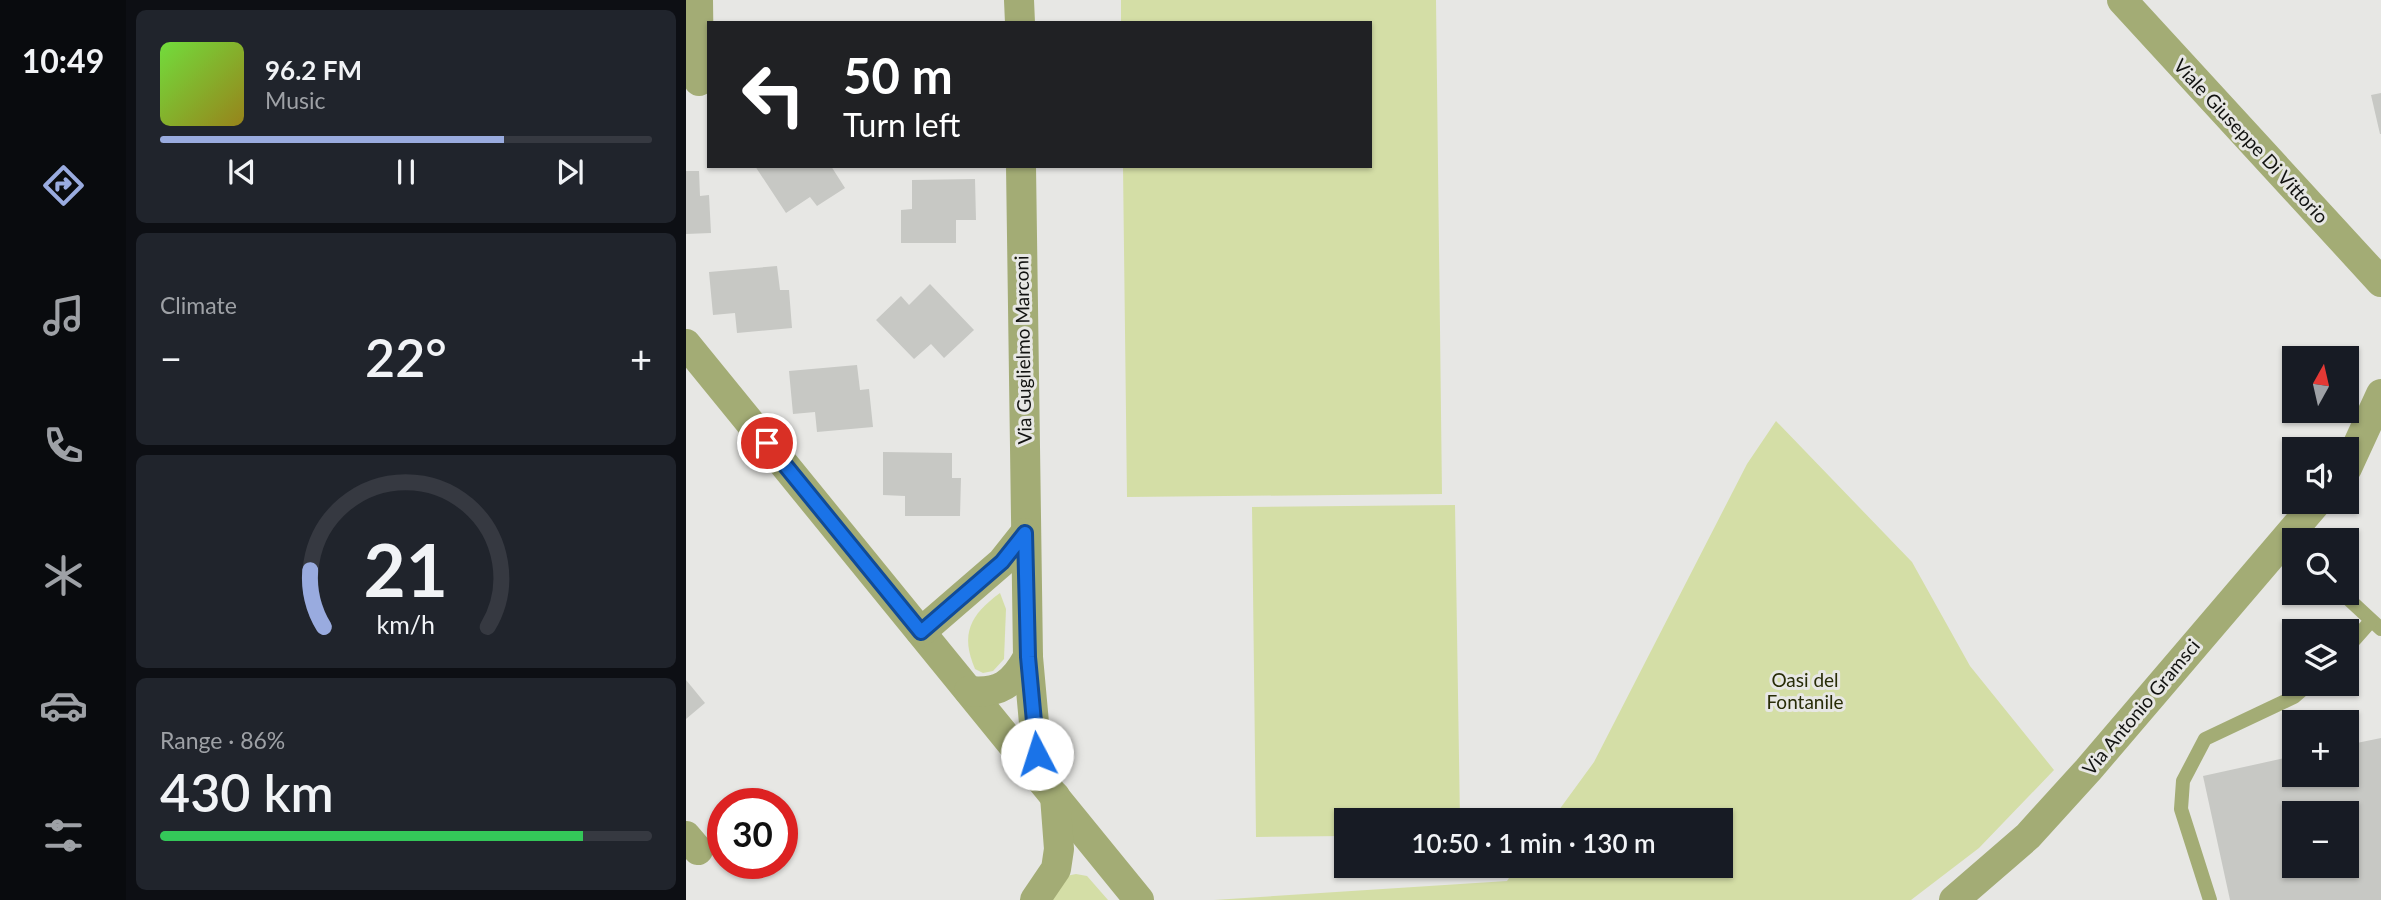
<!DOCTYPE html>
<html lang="en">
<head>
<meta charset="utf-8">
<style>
	:root { --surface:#171b24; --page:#20242c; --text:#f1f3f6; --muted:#9ea1a6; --line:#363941; --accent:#99abdf }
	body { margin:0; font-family:Lato,sans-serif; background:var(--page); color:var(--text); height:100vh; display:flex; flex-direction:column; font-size:26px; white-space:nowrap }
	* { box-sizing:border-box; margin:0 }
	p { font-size:23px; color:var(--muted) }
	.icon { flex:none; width:38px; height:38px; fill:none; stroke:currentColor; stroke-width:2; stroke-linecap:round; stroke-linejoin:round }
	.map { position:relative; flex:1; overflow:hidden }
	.details { display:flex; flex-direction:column; gap:10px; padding:10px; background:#0d0f14; width:560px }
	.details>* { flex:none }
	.top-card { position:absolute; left:21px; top:21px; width:665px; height:147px; border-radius:0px; box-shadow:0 2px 5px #0004; background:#202124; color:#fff; overflow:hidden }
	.needle { width:46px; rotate:8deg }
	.buttons { position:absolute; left:1596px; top:346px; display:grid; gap:14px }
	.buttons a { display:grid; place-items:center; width:77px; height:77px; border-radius:0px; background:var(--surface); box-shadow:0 2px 5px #0004; font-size:35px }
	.speed { position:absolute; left:21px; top:788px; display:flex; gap:14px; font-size:35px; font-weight:700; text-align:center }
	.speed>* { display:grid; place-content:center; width:91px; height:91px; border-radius:50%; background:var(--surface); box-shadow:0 2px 5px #0004; line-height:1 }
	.speed .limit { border:10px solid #d22; background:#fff; color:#111 }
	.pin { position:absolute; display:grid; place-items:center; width:60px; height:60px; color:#fff; margin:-30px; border:4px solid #fff; border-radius:50%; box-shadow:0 2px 7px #0007 }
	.me { position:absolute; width:77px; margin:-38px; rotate:355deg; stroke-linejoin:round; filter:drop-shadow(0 0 5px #0008) }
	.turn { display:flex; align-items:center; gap:24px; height:147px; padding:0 21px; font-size:32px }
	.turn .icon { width:91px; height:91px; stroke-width:2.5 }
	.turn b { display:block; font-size:49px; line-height:60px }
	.big { font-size:52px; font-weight:600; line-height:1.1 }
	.details .tile { flex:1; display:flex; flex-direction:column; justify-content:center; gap:10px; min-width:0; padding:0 24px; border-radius:10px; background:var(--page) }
	.details .dial { align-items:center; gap:0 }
	.dial svg { height:182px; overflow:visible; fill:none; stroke:var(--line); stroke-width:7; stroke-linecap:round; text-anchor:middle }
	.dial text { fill:var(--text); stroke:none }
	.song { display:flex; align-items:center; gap:21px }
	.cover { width:84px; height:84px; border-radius:10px; background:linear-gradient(135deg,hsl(100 70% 55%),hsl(50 70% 35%)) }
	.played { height:7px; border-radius:4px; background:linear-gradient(90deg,var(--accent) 70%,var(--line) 70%) }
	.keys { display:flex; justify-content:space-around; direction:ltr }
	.heat { display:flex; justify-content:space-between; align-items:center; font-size:38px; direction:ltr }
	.charge { height:10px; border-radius:5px; background:linear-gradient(90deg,#34c759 86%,var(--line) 0) }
	.trip { position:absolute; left:648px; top:808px; width:399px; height:70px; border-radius:0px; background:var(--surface); box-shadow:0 2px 5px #0004; font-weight:600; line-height:70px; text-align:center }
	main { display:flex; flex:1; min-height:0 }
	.tabs { display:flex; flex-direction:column; width:126px; justify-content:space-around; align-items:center; background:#090b0e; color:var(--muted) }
	.tabs .icon { width:49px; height:49px }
	.tabs .selected { color:var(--accent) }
	.tabs b { font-size:32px; color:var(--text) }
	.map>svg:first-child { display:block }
	.green { fill:#d4dea6 }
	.building { fill:#c7c8c4; fill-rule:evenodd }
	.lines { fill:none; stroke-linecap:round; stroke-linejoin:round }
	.lane { stroke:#a3ac75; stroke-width:14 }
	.street { stroke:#a3ac75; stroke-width:30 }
	.route-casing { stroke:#114b97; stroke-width:18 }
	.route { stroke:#1a73e8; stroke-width:12 }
	.labels { text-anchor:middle; stroke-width:6; stroke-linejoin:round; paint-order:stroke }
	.street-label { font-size:19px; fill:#121311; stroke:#e7e7e4 }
	.park-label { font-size:19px; fill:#282c07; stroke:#e7e7e4 }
</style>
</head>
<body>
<main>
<nav class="tabs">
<b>10:49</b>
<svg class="icon selected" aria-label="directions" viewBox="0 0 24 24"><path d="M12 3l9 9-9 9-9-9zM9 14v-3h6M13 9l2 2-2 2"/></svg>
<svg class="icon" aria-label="music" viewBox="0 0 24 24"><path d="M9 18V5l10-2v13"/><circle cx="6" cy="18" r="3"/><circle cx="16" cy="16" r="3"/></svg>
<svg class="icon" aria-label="phone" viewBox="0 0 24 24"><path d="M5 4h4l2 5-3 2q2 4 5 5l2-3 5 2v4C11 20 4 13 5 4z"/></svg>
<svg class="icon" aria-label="climate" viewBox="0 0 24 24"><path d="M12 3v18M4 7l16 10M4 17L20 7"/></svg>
<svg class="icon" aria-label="car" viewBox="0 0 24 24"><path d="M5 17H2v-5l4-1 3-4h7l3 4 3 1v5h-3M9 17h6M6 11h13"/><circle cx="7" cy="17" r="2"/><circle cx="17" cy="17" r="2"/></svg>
<svg class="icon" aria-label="filters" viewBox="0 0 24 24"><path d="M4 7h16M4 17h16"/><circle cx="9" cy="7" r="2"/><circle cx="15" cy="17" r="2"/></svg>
</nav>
<section class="details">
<div class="tile">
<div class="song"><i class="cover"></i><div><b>96.2 FM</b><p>Music</p></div></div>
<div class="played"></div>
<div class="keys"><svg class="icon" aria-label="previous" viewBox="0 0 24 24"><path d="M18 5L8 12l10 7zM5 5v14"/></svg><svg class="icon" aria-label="pause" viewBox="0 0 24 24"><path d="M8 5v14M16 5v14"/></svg><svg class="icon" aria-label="next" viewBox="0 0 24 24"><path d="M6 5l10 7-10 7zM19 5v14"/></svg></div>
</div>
<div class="tile"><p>Climate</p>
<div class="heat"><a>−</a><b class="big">22°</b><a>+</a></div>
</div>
<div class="tile dial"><svg viewBox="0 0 100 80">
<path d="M14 69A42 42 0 1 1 86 69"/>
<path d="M14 69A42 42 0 0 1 8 44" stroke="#99abdf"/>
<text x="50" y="56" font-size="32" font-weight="700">21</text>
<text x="50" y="72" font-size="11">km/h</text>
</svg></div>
<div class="tile"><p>Range · 86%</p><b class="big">430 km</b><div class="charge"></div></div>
</section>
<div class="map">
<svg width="1695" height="900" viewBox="0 0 1695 900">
	<rect width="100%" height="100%" fill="#e7e7e4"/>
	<!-- green -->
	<g class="green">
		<path d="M435,0H750L756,494L441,497L437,166H684V23H435Z"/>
		<path d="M1090,421L1226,562L1284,666L1368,770L1293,848L1225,900H528L821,881L831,866H1034V821H865L908,762L1061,464Z"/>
		<path d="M769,505L774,821H660V836L570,837L566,507Z"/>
		<path d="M314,593L320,609L318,659L307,671L297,673L289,669C274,634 284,615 314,593Z"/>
		<path d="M390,874L401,876L422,900H360L380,876Z"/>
	</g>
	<!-- building -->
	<g class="building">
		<path d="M1695,93V134H1694L1685,95Z"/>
		<path d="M69,166H145L159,188L131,206L124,197L100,213Z"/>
		<path d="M0,171H13L14,196L23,195L25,233L0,234Z"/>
		<path d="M289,179L290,220H270V243H215V210L226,209V180Z"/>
		<path d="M91,266L94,290H103L106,328L51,333L49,313L27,315L23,272Z"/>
		<path d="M244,284L288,330L258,358L245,344L228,359L190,320L215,296L223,305Z"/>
		<path d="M171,365L174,390L183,389L187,427L131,432L129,412L107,414L103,371Z"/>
		<path d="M197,452L266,453V478H275L274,516H219V496L197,495Z"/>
		<path d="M0,680L19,703L0,719Z"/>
		<path d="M1695,738V900H1544L1517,776L1608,756V775H1661V745ZM1608,814H1661V866H1608Z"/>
	</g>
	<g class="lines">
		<!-- lane -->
		<g class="lane">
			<path d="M1656,593L1695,629"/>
			<path d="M1661,648L1684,622"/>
			<path d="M1524,900L1495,809L1497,781L1519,739L1608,697L1623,684"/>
		</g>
		<!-- street -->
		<g class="street">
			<path d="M12,0L13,81"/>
			<path d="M333,0L334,23"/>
			<path d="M1436,0L1695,282"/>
			<path d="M335,166L342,657L353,778"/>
			<path d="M0,344L453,900"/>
			<path d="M1661,468L1695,394"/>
			<path d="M235,632L316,562L339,533"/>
			<path d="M283,691C314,694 327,684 342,657"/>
			<path d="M0,836L12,850"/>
			<path d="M349,900L370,869L373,849L369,796"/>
			<path d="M1268,900L1342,836L1402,770L1631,502"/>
		</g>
	</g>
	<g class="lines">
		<defs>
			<path id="route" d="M81,443L235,632L316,562L339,533L342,657L351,754"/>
		</defs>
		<!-- route casing -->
		<use href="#route" class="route-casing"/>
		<!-- route -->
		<use href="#route" class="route"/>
	</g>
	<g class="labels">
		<!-- street labels -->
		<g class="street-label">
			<text transform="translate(1565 141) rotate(47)" y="7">Viale Giuseppe Di Vittorio</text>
			<text transform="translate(337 350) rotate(-91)" y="7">Via Guglielmo Marconi</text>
			<text transform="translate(1455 707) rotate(-50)" y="7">Via Antonio Gramsci</text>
		</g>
		<!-- park labels -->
		<g class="park-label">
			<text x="1119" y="687">Oasi del<tspan x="1119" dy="22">Fontanile</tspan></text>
		</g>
	</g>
</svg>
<div class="buttons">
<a><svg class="needle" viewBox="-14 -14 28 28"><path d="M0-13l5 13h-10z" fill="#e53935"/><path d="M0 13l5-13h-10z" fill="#9ea1a6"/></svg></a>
<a><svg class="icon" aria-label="sound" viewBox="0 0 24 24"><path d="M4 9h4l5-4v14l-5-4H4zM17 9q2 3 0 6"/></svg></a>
<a><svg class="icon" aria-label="search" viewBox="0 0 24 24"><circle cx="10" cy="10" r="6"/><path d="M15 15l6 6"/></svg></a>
<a><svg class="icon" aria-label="layers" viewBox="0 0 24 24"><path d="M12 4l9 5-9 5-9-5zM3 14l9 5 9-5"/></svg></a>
<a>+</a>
<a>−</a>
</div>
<div class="speed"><div class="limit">30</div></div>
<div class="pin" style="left:81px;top:443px;background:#d93025"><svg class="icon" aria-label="arrive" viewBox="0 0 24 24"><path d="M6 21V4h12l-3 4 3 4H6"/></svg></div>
<svg class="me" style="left:351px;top:754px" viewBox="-20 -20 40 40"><circle r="19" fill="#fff"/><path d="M0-13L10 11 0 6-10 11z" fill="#1a73e8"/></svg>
<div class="trip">10:50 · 1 min · 130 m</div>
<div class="top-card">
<div class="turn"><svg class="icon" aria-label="left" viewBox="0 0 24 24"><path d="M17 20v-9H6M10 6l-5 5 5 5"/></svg><div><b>50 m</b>Turn left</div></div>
</div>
</div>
</main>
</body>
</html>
